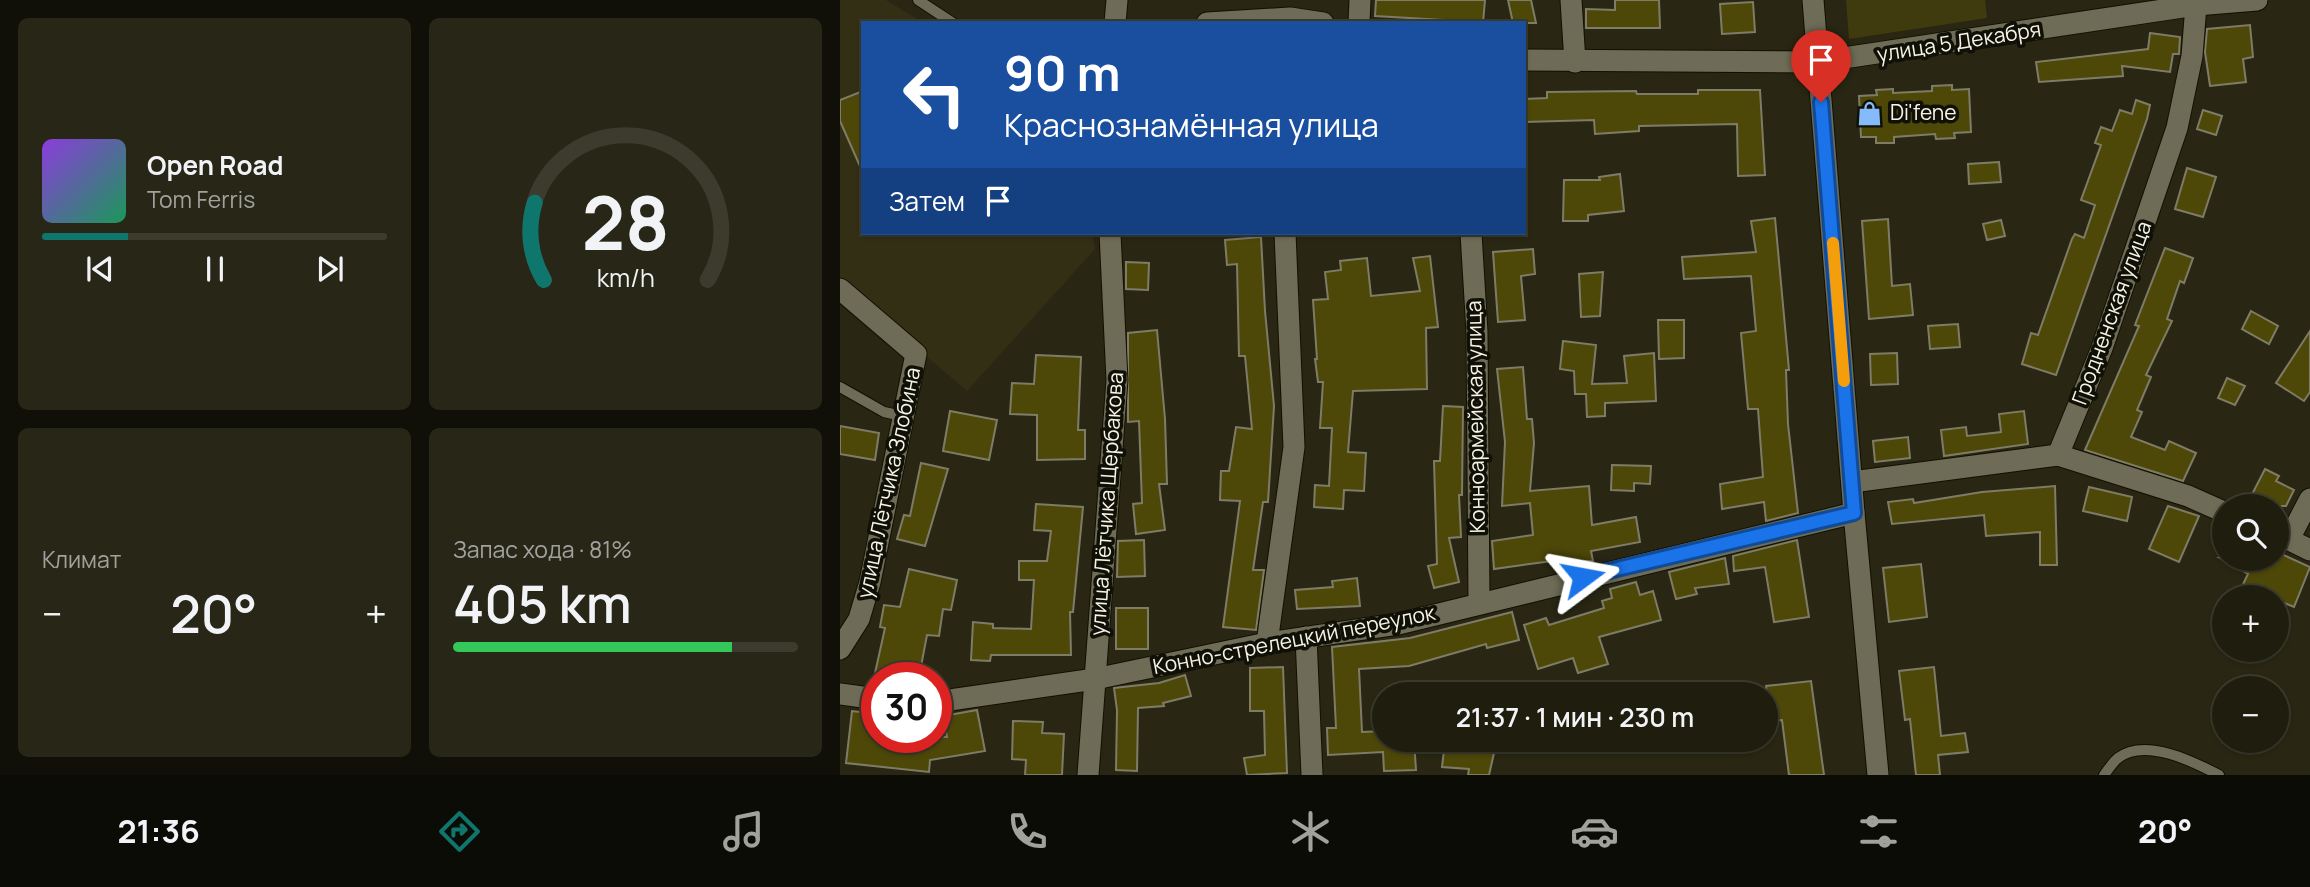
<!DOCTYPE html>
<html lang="ru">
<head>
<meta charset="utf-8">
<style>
	:root { --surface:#1f1d0e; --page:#272617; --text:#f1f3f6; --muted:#a1a29e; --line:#3c3b2e; --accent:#0f766e }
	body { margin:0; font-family:Manrope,sans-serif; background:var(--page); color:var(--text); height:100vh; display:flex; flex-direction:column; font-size:26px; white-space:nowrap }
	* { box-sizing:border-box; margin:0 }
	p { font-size:23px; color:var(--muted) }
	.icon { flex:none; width:38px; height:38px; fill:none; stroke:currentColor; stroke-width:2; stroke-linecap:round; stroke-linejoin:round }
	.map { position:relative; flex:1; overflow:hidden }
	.panel { display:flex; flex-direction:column; gap:18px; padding:18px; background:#111008; width:840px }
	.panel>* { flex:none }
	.guide { position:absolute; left:21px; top:21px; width:665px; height:214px; border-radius:0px; box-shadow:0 2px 5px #0004,0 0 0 2px var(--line); background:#1a4fa0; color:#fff; overflow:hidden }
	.buttons { position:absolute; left:1372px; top:494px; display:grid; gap:14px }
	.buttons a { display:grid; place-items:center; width:77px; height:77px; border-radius:50%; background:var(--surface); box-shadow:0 2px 5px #0004,0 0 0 2px var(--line); font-size:35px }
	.speed { position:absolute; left:21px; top:662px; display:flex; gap:14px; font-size:35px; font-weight:700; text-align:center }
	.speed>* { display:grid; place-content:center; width:91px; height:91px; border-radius:50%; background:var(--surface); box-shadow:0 2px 5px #0004,0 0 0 2px var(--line); line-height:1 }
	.speed .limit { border:10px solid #d22; background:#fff; color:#111 }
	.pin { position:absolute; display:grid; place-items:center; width:60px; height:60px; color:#fff; margin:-72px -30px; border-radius:50% 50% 50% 0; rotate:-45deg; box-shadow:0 0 7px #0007 }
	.pin .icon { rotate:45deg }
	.me { position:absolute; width:77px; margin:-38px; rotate:77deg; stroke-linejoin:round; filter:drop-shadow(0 0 5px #0008) }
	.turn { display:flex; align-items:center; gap:24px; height:147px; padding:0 28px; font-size:32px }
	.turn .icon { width:91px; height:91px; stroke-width:2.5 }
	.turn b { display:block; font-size:49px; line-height:60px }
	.then { display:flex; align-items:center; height:66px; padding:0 28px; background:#0003; gap:14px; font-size:26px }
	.big { font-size:52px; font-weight:600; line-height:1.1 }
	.panel .card { flex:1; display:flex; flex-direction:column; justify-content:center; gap:10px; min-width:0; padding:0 24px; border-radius:10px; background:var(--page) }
	.panel .dial { align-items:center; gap:0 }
	.dial svg { height:182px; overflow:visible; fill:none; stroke:var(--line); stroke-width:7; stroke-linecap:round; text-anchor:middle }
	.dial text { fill:var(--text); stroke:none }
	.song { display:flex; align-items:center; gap:21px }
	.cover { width:84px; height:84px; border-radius:10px; background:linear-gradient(135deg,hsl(270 70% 55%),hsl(150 70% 35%)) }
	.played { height:7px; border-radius:4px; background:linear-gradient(90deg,var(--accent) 25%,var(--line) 25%) }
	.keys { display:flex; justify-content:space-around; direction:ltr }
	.heat { display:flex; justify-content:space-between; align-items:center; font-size:38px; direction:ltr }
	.charge { height:10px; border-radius:5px; background:linear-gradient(90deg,#34c759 81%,var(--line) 0) }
	.panel .tiles { flex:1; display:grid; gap:18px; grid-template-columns:repeat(2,1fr) }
	.trip { position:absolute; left:532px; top:682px; width:406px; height:70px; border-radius:35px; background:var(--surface); box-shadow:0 2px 5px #0004,0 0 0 2px var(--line); font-weight:600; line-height:70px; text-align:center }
	.menu { display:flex; height:112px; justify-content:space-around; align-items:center; background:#0c0c06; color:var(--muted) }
	.menu .icon { width:49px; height:49px }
	.menu .current { color:var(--accent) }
	.menu b { font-size:32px; color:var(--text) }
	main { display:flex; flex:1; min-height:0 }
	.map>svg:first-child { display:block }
	.built { fill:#322f14 }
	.green { fill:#3f3b0f }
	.building { fill:#4d4708; stroke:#7e7c66; stroke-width:2 }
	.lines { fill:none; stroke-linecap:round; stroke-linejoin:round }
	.lane-casing { stroke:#121001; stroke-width:12 }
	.street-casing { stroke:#121001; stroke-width:23 }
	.secondary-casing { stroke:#121001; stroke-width:23 }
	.lane { stroke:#6e6c56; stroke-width:10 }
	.street { stroke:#6e6c56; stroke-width:21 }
	.secondary { stroke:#6e6c56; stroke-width:21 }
	.route-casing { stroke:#114b97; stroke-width:18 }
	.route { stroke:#1a73e8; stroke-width:12 }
	.slow { stroke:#f59e0b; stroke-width:12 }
	.labels { text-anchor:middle; stroke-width:7; stroke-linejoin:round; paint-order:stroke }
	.street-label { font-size:21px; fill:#f5f4e7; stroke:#101007 }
	.poi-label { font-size:21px; fill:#f5f4e7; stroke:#101007; text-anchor:start }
</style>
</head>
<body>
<main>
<section class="panel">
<div class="tiles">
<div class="card">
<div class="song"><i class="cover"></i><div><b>Open Road</b><p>Tom Ferris</p></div></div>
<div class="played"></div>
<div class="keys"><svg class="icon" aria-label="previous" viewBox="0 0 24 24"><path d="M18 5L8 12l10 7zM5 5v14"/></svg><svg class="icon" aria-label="pause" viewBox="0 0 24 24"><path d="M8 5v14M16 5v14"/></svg><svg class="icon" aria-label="next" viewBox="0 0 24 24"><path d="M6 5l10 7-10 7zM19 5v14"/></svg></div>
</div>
<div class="card dial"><svg viewBox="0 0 100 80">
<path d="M14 69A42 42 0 1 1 86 69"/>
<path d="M14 69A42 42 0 0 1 10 35" stroke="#0f766e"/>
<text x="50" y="56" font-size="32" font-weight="700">28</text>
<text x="50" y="72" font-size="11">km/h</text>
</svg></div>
<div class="card"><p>Климат</p>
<div class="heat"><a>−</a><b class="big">20°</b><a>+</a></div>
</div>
<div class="card"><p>Запас хода · 81%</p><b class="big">405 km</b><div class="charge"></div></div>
</div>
</section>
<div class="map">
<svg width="1470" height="775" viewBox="0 0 1470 775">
	<rect width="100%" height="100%" fill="#292713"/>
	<!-- built -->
	<path class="built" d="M0,0H46L84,23H23V233H252L255,249L127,391L0,283Z"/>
	<!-- green -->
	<path class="green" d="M1006,0H1145L1147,18L1009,39Z"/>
	<!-- building -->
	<g class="building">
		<path d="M536,0H645L643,23H603V20L535,16Z"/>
		<path d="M668,0H691L696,23H673Z"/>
		<path d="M775,0H819L820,28H746V9L775,10Z"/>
		<path d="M913,2L915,32L882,34L880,4Z"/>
		<path d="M1410,25L1413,57L1403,59L1406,82L1370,86L1365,52L1367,29Z"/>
		<path d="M1310,33L1340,37L1339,54H1333L1330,72L1282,66L1283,76L1199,82L1196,62L1308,49Z"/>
		<path d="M1112,85V90L1129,89L1131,132L1114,133L1115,138L1096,139L1095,134L1054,137V143H1036V137H1021L1019,96L1037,95L1036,90L1053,89V93L1092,91V86Z"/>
		<path d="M858,90H920L925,175L898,176L897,124L799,126V131L755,134L754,120L684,122V99L707,98V92L796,91L797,94H858Z"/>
		<path d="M23,91V173L0,121V100Z"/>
		<path d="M1296,100L1310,105L1307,119L1216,375L1182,364L1191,333L1198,335L1232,239L1235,234L1244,238L1255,205L1241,200L1261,145L1255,143L1261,127L1272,131L1280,110L1292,114Z"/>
		<path d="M1363,110L1382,116L1376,135L1357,129Z"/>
		<path d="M1159,162L1161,182L1129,184L1128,164Z"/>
		<path d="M1347,168L1376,177L1363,217L1335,209Z"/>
		<path d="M780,174L784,211L748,215V221H723L724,180H760L759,177Z"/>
		<path d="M935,218L949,370H946L948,424L958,513L926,521L924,502L882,509L880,484L923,477L918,409H908L901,333L916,331L911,276L844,279L842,257L916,252L911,221Z"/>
		<path d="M1048,219L1052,286L1070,284L1073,315L1029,319L1022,221Z"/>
		<path d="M1161,220L1165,236L1147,240L1143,224Z"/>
		<path d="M421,237L425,311L434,406L428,502H423L413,570H424L416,630L383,627L400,501L380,500L381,471H389L396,427L412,429L405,356H399L397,264L387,265L385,240Z"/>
		<path d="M1325,248L1353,258L1344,283L1340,281L1327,319L1332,321L1306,375L1311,377L1297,410L1302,412L1291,437L1325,450L1329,441L1356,453L1343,481L1245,450L1299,326L1295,325Z"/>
		<path d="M693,249L695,274L681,276L685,320L658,322L653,252Z"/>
		<path d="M590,256L598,327L586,328L587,389L513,391L508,452L526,453L524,491L504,490L503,509L474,507L475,485L489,486L492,428H480L483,382H478L475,359H477L473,300L488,299L485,272L501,270L500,261L527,258L531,296L580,291L573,258Z"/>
		<path d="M286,262L309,263L308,290L286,289Z"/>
		<path d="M763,272L760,316L741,317L739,274Z"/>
		<path d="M1411,311L1438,326L1429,344L1402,329Z"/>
		<path d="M818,320H844V358L819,359Z"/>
		<path d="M1118,324L1120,347L1090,349L1088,326Z"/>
		<path d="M317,330L325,419L327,484H319L325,530L296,534L293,504L302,503L299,421L288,422V333Z"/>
		<path d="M1470,331V392L1464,401L1436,383Z"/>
		<path d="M723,341L756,345L752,384L787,383L784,356L814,353L816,401L765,403V416L747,417L746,394H735L734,371L720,369Z"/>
		<path d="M1057,353L1058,384L1031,385L1030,354Z"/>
		<path d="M196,355L241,357L238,430H245V459L197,460V415L170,414L172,383L194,384Z"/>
		<path d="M683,367L687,419H692L694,443L690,491L749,486L752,525L796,517L800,542L751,551L753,561H712L654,569L652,541L693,535L690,503L662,506L665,442L657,369Z"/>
		<path d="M1387,378L1405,386L1395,405L1378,398Z"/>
		<path d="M603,406L623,407L622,495H619L621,537L609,538L619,582L594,588L588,566L597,564L594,461H600Z"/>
		<path d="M110,411L157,420L149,460L103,451Z"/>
		<path d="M1184,411L1188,444L1104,456L1101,430L1126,427L1127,436L1161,432L1159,414Z"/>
		<path d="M0,426L39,433L35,460L0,454Z"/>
		<path d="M1068,437L1070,458L1035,462L1033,441Z"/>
		<path d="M81,463L108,469L85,546L57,539L64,515L70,516Z"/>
		<path d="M772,465L811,466L810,484L794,483V491L771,490Z"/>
		<path d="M1425,469L1439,476L1436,481L1454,490L1446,506H1406Z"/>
		<path d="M1215,486L1217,565H1200V532L1146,536L1144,515L1052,524L1048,502L1073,499L1074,503L1142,492Z"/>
		<path d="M1249,487L1292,497L1287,521L1243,511Z"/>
		<path d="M196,504L243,507L233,612H230L231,655H151L150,661L131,660L133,622L153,624V628L191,629L194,580H179V561H207L211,531L194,530Z"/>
		<path d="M1328,506L1359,516L1339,562L1309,549Z"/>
		<path d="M304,540L305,576L277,577L278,541Z"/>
		<path d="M957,540L969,617L934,622L925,567L894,571L893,556Z"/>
		<path d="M1437,552L1470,567L1454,607L1437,600V597H1397L1408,574L1380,558H1437Z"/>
		<path d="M885,558L889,584L855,588L857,594L836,599L829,572Z"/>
		<path d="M1081,564L1087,617L1049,622L1043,568Z"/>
		<path d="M69,569L117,580L111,610L103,609L99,636L87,635L79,677L35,673L45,628L40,627L44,605L60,607Z"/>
		<path d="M517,578L520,606L457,609L455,590L493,587L492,581Z"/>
		<path d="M796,582L800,595L813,591L821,620L759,637L768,664L738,673L733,658L698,669L684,625L706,618L709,625L764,608L762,601L772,598L770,589Z"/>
		<rect x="276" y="608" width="32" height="41"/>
		<path d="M672,612L679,640L647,648L646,644L569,666L519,669L522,732L544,731V740H574L576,770L544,771L543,752L488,755L487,728H496L492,647L570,638Z"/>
		<path d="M443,667L447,773L407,775L404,758L425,755L424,711H410V668Z"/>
		<path d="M1094,667L1101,736L1125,733L1128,752L1098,755L1100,775H1076L1070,719L1065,720L1059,671Z"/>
		<path d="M345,675L351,696L323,703L324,706L298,708L297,771L276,770L277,710L274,688L319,683Z"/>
		<path d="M971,681L984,775H949L942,720L930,721L926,686Z"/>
		<path d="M137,710L145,751L90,760L89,772L6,763L12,711L37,714V737H107L103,716Z"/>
		<path d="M173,721L203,722L202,733L224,734L222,775H185L186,760L172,759Z"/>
		<path d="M605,742L654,753L649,775H628L629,769L602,767Z"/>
	</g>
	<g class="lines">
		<defs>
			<g id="lane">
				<path d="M78,0L113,23"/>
				<path d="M0,387L44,412L62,416"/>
				<path d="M1264,775C1268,770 1273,762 1278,758C1305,737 1354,762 1379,775"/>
			</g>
			<g id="street">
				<path d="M731,0L735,62"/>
				<path d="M1360,0L1356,5L1352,56L1337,128L1262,348L1218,455L1348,496L1384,512"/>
				<path d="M275,23L277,0"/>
				<path d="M367,23L450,18L483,23"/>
				<path d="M519,23L520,0"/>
				<path d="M684,60L977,62L1356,5L1417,0"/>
				<path d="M631,233L637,332L639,602"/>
				<path d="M0,289L76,354L30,582L19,619L0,649"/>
				<path d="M1012,482L1218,455"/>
				<path d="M1437,534L1470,550"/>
				<path d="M1449,539L1470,499"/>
				<path d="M466,637L472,775"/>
				<path d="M427,643L454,447L445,233"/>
				<path d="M0,694L37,699"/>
				<path d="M96,702L255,679L427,643L558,624L1014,513"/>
				<path d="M248,775L277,380L270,233"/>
			</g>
			<path id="secondary" d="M973,0L1014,513L1038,775"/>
		</defs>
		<!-- lane casing -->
		<use href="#lane" class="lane-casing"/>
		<!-- street casing -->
		<use href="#street" class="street-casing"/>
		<!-- secondary casing -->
		<use href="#secondary" class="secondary-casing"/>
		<!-- lane -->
		<use href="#lane" class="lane"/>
		<!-- street -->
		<use href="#street" class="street"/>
		<!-- secondary -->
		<use href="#secondary" class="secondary"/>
	</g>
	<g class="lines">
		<defs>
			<path id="route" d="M743,577L1014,513L981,102"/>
		</defs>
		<!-- route casing -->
		<use href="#route" class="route-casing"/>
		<!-- route -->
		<use href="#route" class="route"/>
		<!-- slow -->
		<path class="slow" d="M993,243L1004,381"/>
	</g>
	<!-- icons -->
	<defs>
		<symbol id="shop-bare" viewBox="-9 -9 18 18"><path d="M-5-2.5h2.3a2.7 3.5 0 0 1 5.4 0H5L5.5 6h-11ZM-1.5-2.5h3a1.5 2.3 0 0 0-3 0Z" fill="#85bbfb" stroke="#101007" stroke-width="2.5" paint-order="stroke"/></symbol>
	</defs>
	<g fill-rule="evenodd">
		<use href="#shop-bare" x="1012" y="96" width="35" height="35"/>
	</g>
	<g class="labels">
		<!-- street labels -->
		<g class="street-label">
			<text transform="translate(1119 42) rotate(-9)" y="7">улица 5 Декабря</text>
			<text transform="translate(1272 313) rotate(-70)" y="7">Гродненская улица</text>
			<text transform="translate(636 417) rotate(-91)" y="7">Конноармейская улица</text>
			<text transform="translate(49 483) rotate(-78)" y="7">улица Лётчика Злобина</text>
			<text transform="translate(267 504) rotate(-86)" y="7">улица Лётчика Щербакова</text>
			<text transform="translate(454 640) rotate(-11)" y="7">Конно-стрелецкий переулок</text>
		</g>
		<!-- poi labels -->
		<g class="poi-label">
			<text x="1050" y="120">Di'fene</text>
		</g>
	</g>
</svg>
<div class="buttons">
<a><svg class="icon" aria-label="search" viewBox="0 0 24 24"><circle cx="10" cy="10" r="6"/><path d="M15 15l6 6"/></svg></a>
<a>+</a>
<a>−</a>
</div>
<div class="speed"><div class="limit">30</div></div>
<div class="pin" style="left:981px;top:102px;background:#d93025"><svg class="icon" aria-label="arrive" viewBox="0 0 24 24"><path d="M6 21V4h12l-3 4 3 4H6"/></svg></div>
<svg class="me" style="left:743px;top:577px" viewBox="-20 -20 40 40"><path d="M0-17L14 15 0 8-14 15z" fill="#1a73e8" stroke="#fff" stroke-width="4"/></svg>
<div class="trip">21:37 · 1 мин · 230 m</div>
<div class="guide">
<div class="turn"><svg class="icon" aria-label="left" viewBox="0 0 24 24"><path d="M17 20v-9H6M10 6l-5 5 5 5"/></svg><div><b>90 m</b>Краснознамённая улица</div></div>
<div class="then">Затем<svg class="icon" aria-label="arrive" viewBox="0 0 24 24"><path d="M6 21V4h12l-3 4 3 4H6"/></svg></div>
</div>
</div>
</main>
<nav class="menu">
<b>21:36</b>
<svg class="icon current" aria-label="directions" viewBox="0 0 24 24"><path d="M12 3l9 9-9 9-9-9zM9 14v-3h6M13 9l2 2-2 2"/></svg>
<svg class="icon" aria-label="music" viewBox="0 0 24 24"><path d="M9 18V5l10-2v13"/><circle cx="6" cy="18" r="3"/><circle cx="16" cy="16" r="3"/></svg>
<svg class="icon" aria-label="phone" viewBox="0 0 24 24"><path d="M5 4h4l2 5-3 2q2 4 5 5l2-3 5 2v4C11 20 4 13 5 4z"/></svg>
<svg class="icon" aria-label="climate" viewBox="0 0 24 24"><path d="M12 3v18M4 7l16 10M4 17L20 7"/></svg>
<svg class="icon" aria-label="car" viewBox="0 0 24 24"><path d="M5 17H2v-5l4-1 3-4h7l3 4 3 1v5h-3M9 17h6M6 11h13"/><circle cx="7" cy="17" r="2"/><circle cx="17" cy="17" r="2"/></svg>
<svg class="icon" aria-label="filters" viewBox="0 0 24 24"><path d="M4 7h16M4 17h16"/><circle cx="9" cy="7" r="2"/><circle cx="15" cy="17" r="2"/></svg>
<b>20°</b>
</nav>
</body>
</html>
